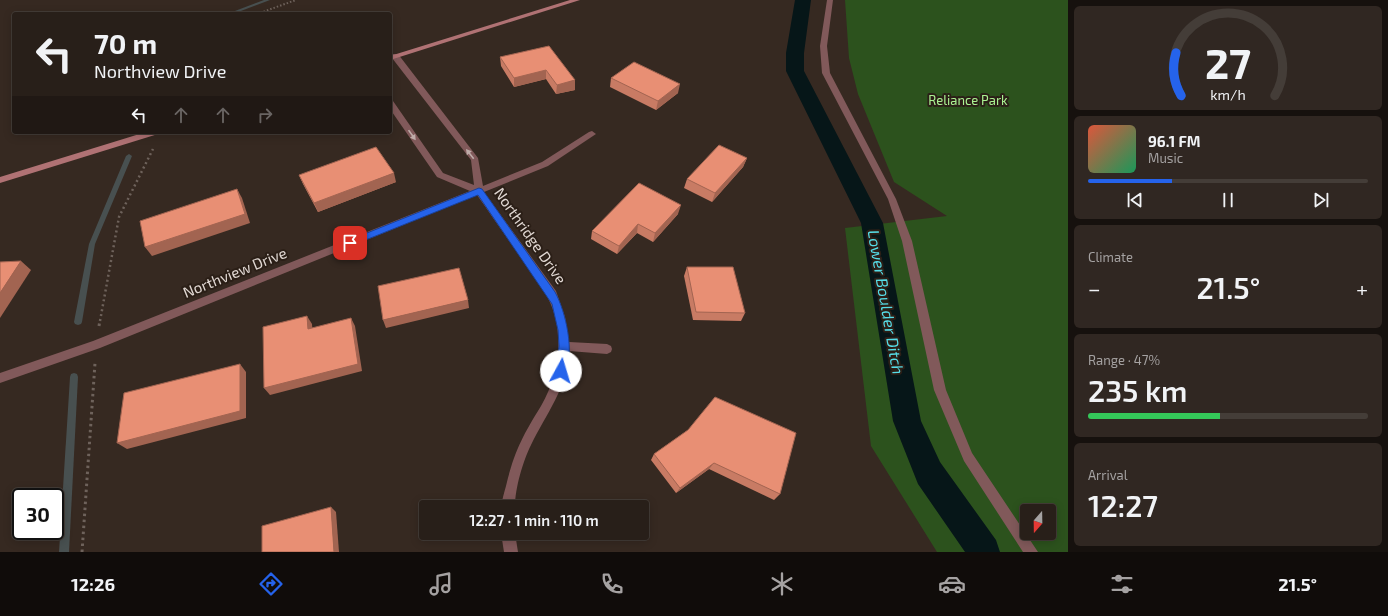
<!DOCTYPE html>
<html lang="en">
<head>
<meta charset="utf-8">
<style>
	:root { --surface:#281f19; --page:#302722; --text:#f1f3f6; --muted:#a5a2a2; --line:#443d38; --accent:#2563eb }
	body { margin:0; font-family:"Exo 2",sans-serif; background:var(--page); color:var(--text); height:100vh; display:flex; flex-direction:column; font-size:15px; white-space:nowrap }
	* { box-sizing:border-box; margin:0 }
	p { font-size:13px; color:var(--muted) }
	.icon { flex:none; width:22px; height:22px; fill:none; stroke:currentColor; stroke-width:2; stroke-linecap:round; stroke-linejoin:round }
	.map { position:relative; flex:1; overflow:hidden }
	.sheet { display:flex; flex-direction:column; gap:6px; padding:6px; background:#16110e; width:320px }
	.sheet>* { flex:none }
	.guide { position:absolute; left:12px; top:12px; width:380px; height:122px; border-radius:4px; box-shadow:0 2px 10px #0003,0 0 0 1px var(--line); background:#281f19; color:var(--text); overflow:hidden }
	.needle { width:26px; rotate:200deg }
	.tools { position:absolute; left:1020px; top:504px; display:grid; gap:8px }
	.tools a { display:grid; place-items:center; width:36px; height:36px; border-radius:4px; background:var(--surface); box-shadow:0 2px 10px #0003,0 0 0 1px var(--line); font-size:20px }
	.speed { position:absolute; left:12px; top:488px; display:flex; gap:8px; font-size:20px; font-weight:700; text-align:center }
	.speed>* { display:grid; place-content:center; width:52px; height:52px; border-radius:50%; background:var(--surface); box-shadow:0 2px 10px #0003,0 0 0 1px var(--line); line-height:1 }
	.speed .limit { border:2px solid #111; border-radius:6px; background:#fff; color:#111 }
	.pin { position:absolute; display:grid; place-items:center; width:34px; height:34px; color:#fff; margin:-17px; border-radius:8px; box-shadow:0 2px 6px #0006 }
	.me { position:absolute; width:44px; margin:-22px; rotate:6deg; stroke-linejoin:round; filter:drop-shadow(0 0 3px #0008) }
	.turn { display:flex; align-items:center; gap:14px; height:84px; padding:0 16px; font-size:18px }
	.turn .icon { width:52px; height:52px; stroke-width:2.5 }
	.turn b { display:block; font-size:28px; line-height:34px }
	.lanes { display:flex; align-items:center; height:38px; padding:0 16px; background:#0003; justify-content:center; gap:20px; direction:ltr }
	.lanes .off { opacity:.35 }
	.big { font-size:30px; font-weight:600; line-height:1.1 }
	.sheet .widget { flex:1; display:flex; flex-direction:column; justify-content:center; gap:6px; min-width:0; padding:0 14px; border-radius:6px; background:var(--page) }
	.sheet .dial { align-items:center; gap:0 }
	.dial svg { height:104px; overflow:visible; fill:none; stroke:var(--line); stroke-width:7; stroke-linecap:round; text-anchor:middle }
	.dial text { fill:var(--text); stroke:none }
	.song { display:flex; align-items:center; gap:12px }
	.cover { width:48px; height:48px; border-radius:6px; background:linear-gradient(135deg,hsl(10 70% 55%),hsl(150 70% 35%)) }
	.played { height:4px; border-radius:2px; background:linear-gradient(90deg,var(--accent) 30%,var(--line) 30%) }
	.keys { display:flex; justify-content:space-around; direction:ltr }
	.heat { display:flex; justify-content:space-between; align-items:center; font-size:22px; direction:ltr }
	.charge { height:6px; border-radius:3px; background:linear-gradient(90deg,#34c759 47%,var(--line) 0) }
	.trip { position:absolute; left:419px; top:500px; width:230px; height:40px; border-radius:4px; background:var(--surface); box-shadow:0 2px 10px #0003,0 0 0 1px var(--line); font-weight:600; line-height:40px; text-align:center }
	.menu { display:flex; height:64px; justify-content:space-around; align-items:center; background:#100c0a; color:var(--muted) }
	.menu .icon { width:28px; height:28px }
	.menu .active { color:var(--accent) }
	.menu b { font-size:18px; color:var(--text) }
	main { display:flex; flex:1; min-height:0 }
	.map>svg:first-child { display:block }
	.green { fill:#2c521d; fill-rule:evenodd }
	.lines { fill:none; stroke-linecap:round; stroke-linejoin:round }
	.stream { fill:#485050; fill-rule:evenodd }
	.canal { fill:#061618; fill-rule:evenodd }
	.path-far2 { stroke:#6e625b; stroke-width:2; stroke-dasharray:1.5 2; stroke-linecap:butt }
	.path-far1 { stroke:#6e625b; stroke-width:2.5; stroke-dasharray:2 3; stroke-linecap:butt }
	.path { stroke:#6e625b; stroke-width:3; stroke-dasharray:2.5 3.5; stroke-linecap:butt }
	.lane { fill:#81595a; fill-rule:evenodd }
	.street { fill:#81595a; fill-rule:evenodd }
	.secondary { fill:#b07274; fill-rule:evenodd }
	.wall { fill:#c87b64 }
	.shaded-wall { fill:#a26451 }
	.building { fill:#e88f74; stroke:#a26451 }
	.oneway { fill:#bfaca9 }
	.route { fill:#2563eb; stroke:#184099 }
	.labels { text-anchor:middle; stroke-width:4; stroke-linejoin:round; paint-order:stroke }
	.far-park-label { font-size:13px; fill:#abf392; stroke:#2b1f17 }
	.street-label { font-size:15px; fill:#e1d8d3; stroke:#2b1f17 }
	.water-label { font-size:16px; font-style:italic; fill:#56dde8; stroke:#2b1f17 }
</style>
</head>
<body>
<main>
<div class="map">
<svg width="1068" height="552" viewBox="0 0 1068 552">
	<rect width="100%" height="100%" fill="#362921"/>
	<!-- green -->
	<path class="green" d="M845,0H1068V552H937L871,446L845,228L947,216L894,182L858,94L849,58ZM1027,511H1049V533H1027Z"/>
	<g class="lines">
		<!-- stream -->
		<g class="stream">
			<path d="M264,0H270L233,14H227Z"/>
			<path d="M129,154L132,156L95,244L82,322L81,324L78,325L75,324L74,322L89,244L126,156Z"/>
			<path d="M74,373L77,374L78,377L69,552H59L70,377L71,374Z"/>
		</g>
		<!-- canal -->
		<path class="canal" d="M795,0H811L804,53V71L883,223L921,421L940,462L996,540L1000,552H965L918,484L893,421L861,223L786,71V53Z"/>
		<!-- path-far2 -->
		<path class="path-far2" d="M257,14L296,0"/>
		<!-- path-far1 -->
		<path class="path-far1" d="M100,321L119,217L153,149"/>
		<!-- path -->
		<g class="path">
			<path d="M99,326L100,320"/>
			<path d="M82,552L95,363"/>
		</g>
		<!-- lane -->
		<path class="lane" d="M827,0H833L827,46L830,73L896,199L912,241L946,390L972,453L1038,552H1023L964,461L934,390L902,241L888,199L822,73L820,46Z"/>
		<!-- street -->
		<g class="street">
			<path d="M392,54H398L478,158L483,186L542,162L589,132L592,131L596,134L548,166L484,192L556,291L565,317L569,342L607,344L611,346L612,349L611,352L607,354L569,351C568,387 546,414 531,445C523,461 515,488 515,507H501C502,500 504,493 506,486C514,452 523,435 541,406C560,373 565,332 548,298C542,283 530,270 521,257C506,237 492,216 477,195L100,348L0,383V373L93,341L470,191L437,177L390,109V101H393L443,173L474,185L471,160L392,58Z"/>
			<path d="M501,533H515L518,552H504Z"/>
		</g>
		<!-- secondary -->
		<g class="secondary">
			<path d="M570,0H580L390,60V56Z"/>
			<path d="M146,132H159L158,134L0,183V177Z"/>
		</g>
	</g>
	<!-- wall -->
	<g class="wall">
		<path d="M549,46L575,90L556,94L546,79L514,87L501,66L500,57Z"/>
		<path d="M611,78L678,93L656,110L610,87Z"/>
		<path d="M747,158L743,167L712,202L684,188L687,179Z"/>
		<path d="M299,175L396,182L318,212L303,184Z"/>
		<path d="M678,214L653,242L637,233L617,254L591,239L592,231Z"/>
		<path d="M687,267L745,313L741,321L693,320L684,276Z"/>
		<path d="M688,430L780,494L774,500L709,469L676,493L651,460L654,454Z"/>
	</g>
	<!-- shaded-wall -->
	<g class="shaded-wall">
		<path d="M546,70V79L514,87V78Z"/>
		<path d="M575,80V90L556,94L557,85Z"/>
		<path d="M680,84L678,93L656,110L658,101Z"/>
		<path d="M747,158L743,167L712,202L715,193Z"/>
		<path d="M394,173L396,182L318,212L314,203Z"/>
		<path d="M237,189L242,198L250,223L152,256L145,247Z"/>
		<path d="M681,205L678,214L653,242L655,233Z"/>
		<path d="M638,224L637,233L617,254L619,246Z"/>
		<path d="M21,261L31,270L0,318V293Z"/>
		<path d="M468,300L469,308L386,328L383,320Z"/>
		<path d="M307,316L312,324L313,337L308,329Z"/>
		<path d="M351,318L355,326L362,371L270,395L264,388Z"/>
		<path d="M240,364L246,372V418L127,449L117,443Z"/>
		<path d="M714,463L709,469L676,493L680,488Z"/>
		<path d="M331,507L336,512L339,552H334Z"/>
	</g>
	<!-- building -->
	<g class="building">
		<path d="M549,46L575,80L557,85L546,70L514,78L500,57Z"/>
		<path d="M634,62L680,84L658,101L611,78Z"/>
		<path d="M719,145L747,158L715,193L687,179Z"/>
		<path d="M376,147L394,173L314,203L299,175Z"/>
		<path d="M639,183L681,205L655,233L638,224L619,246L592,231Z"/>
		<path d="M237,189L245,214L145,247L140,221Z"/>
		<path d="M21,261L0,293V262Z"/>
		<path d="M687,267H733L745,313L696,312Z"/>
		<path d="M459,268L468,300L383,320L378,286Z"/>
		<path d="M307,316L308,329L351,318L358,364L264,388L263,327Z"/>
		<path d="M240,364V411L117,443L124,393Z"/>
		<path d="M715,397L796,433L780,494L714,463L680,488L654,454L688,430Z"/>
		<path d="M331,507L334,552H262V526Z"/>
	</g>
	<!-- one-way arrows -->
	<defs><path id="oneway-solid" d="M-6-.8H1V-3.2L6.5 0L1 3.2V.8H-6Z"/></defs>
	<g class="oneway">
		<use href="#oneway-solid" transform="translate(412 135) rotate(55)"/>
		<use href="#oneway-solid" transform="translate(470 154) rotate(-128)"/>
	</g>
	<!-- route -->
	<path class="route" d="M479,188L482,189L555,292C566,312 575,353 565,374L561,376L557,374L556,371L559,346L558,330L552,304L478,195L353,245H347L346,243L347,241Z"/>
	<g class="labels">
		<!-- far-park labels -->
		<g class="far-park-label">
			<text x="968" y="105">Reliance Park</text>
		</g>
		<!-- street labels -->
		<g class="street-label">
			<text transform="translate(530 236) rotate(55)" y="5">Northridge Drive</text>
			<text transform="translate(235 273) rotate(-22)" y="5">Northview Drive</text>
		</g>
		<!-- water labels -->
		<g class="water-label">
			<text transform="translate(886 302) rotate(80)" y="6">Lower Boulder Ditch</text>
		</g>
	</g>
</svg>
<div class="tools">
<a><svg class="needle" viewBox="-14 -14 28 28"><path d="M0-13l5 13h-10z" fill="#e53935"/><path d="M0 13l5-13h-10z" fill="#a5a2a2"/></svg></a>
</div>
<div class="speed"><div class="limit">30</div></div>
<div class="pin" style="left:350px;top:243px;background:#d93025"><svg class="icon" aria-label="arrive" viewBox="0 0 24 24"><path d="M6 21V4h12l-3 4 3 4H6"/></svg></div>
<svg class="me" style="left:561px;top:371px" viewBox="-20 -20 40 40"><circle r="19" fill="#fff"/><path d="M0-13L10 11 0 6-10 11z" fill="#2563eb"/></svg>
<div class="trip">12:27 · 1 min · 110 m</div>
<div class="guide">
<div class="turn"><svg class="icon" aria-label="left" viewBox="0 0 24 24"><path d="M17 20v-9H6M10 6l-5 5 5 5"/></svg><div><b>70 m</b>Northview Drive</div></div>
<div class="lanes"><svg class="icon" aria-label="left" viewBox="0 0 24 24"><path d="M17 20v-9H6M10 6l-5 5 5 5"/></svg><svg class="icon off" aria-label="ahead" viewBox="0 0 24 24"><path d="M12 20V5M6 11l6-6 6 6"/></svg><svg class="icon off" aria-label="ahead" viewBox="0 0 24 24"><path d="M12 20V5M6 11l6-6 6 6"/></svg><svg class="icon off" aria-label="right" viewBox="0 0 24 24"><path d="M7 20v-9h11M14 6l5 5-5 5"/></svg></div>
</div>
</div>
<section class="sheet">
<div class="widget dial"><svg viewBox="0 0 100 80">
<path d="M14 69A42 42 0 1 1 86 69"/>
<path d="M14 69A42 42 0 0 1 10 36" stroke="#2563eb"/>
<text x="50" y="56" font-size="32" font-weight="700">27</text>
<text x="50" y="72" font-size="11">km/h</text>
</svg></div>
<div class="widget">
<div class="song"><i class="cover"></i><div><b>96.1 FM</b><p>Music</p></div></div>
<div class="played"></div>
<div class="keys"><svg class="icon" aria-label="previous" viewBox="0 0 24 24"><path d="M18 5L8 12l10 7zM5 5v14"/></svg><svg class="icon" aria-label="pause" viewBox="0 0 24 24"><path d="M8 5v14M16 5v14"/></svg><svg class="icon" aria-label="next" viewBox="0 0 24 24"><path d="M6 5l10 7-10 7zM19 5v14"/></svg></div>
</div>
<div class="widget"><p>Climate</p>
<div class="heat"><a>−</a><b class="big">21.5°</b><a>+</a></div>
</div>
<div class="widget"><p>Range · 47%</p><b class="big">235 km</b><div class="charge"></div></div>
<div class="widget"><p>Arrival</p><b class="big">12:27</b></div>
</section>
</main>
<nav class="menu">
<b>12:26</b>
<svg class="icon active" aria-label="directions" viewBox="0 0 24 24"><path d="M12 3l9 9-9 9-9-9zM9 14v-3h6M13 9l2 2-2 2"/></svg>
<svg class="icon" aria-label="music" viewBox="0 0 24 24"><path d="M9 18V5l10-2v13"/><circle cx="6" cy="18" r="3"/><circle cx="16" cy="16" r="3"/></svg>
<svg class="icon" aria-label="phone" viewBox="0 0 24 24"><path d="M5 4h4l2 5-3 2q2 4 5 5l2-3 5 2v4C11 20 4 13 5 4z"/></svg>
<svg class="icon" aria-label="climate" viewBox="0 0 24 24"><path d="M12 3v18M4 7l16 10M4 17L20 7"/></svg>
<svg class="icon" aria-label="car" viewBox="0 0 24 24"><path d="M5 17H2v-5l4-1 3-4h7l3 4 3 1v5h-3M9 17h6M6 11h13"/><circle cx="7" cy="17" r="2"/><circle cx="17" cy="17" r="2"/></svg>
<svg class="icon" aria-label="filters" viewBox="0 0 24 24"><path d="M4 7h16M4 17h16"/><circle cx="9" cy="7" r="2"/><circle cx="15" cy="17" r="2"/></svg>
<b>21.5°</b>
</nav>
</body>
</html>
